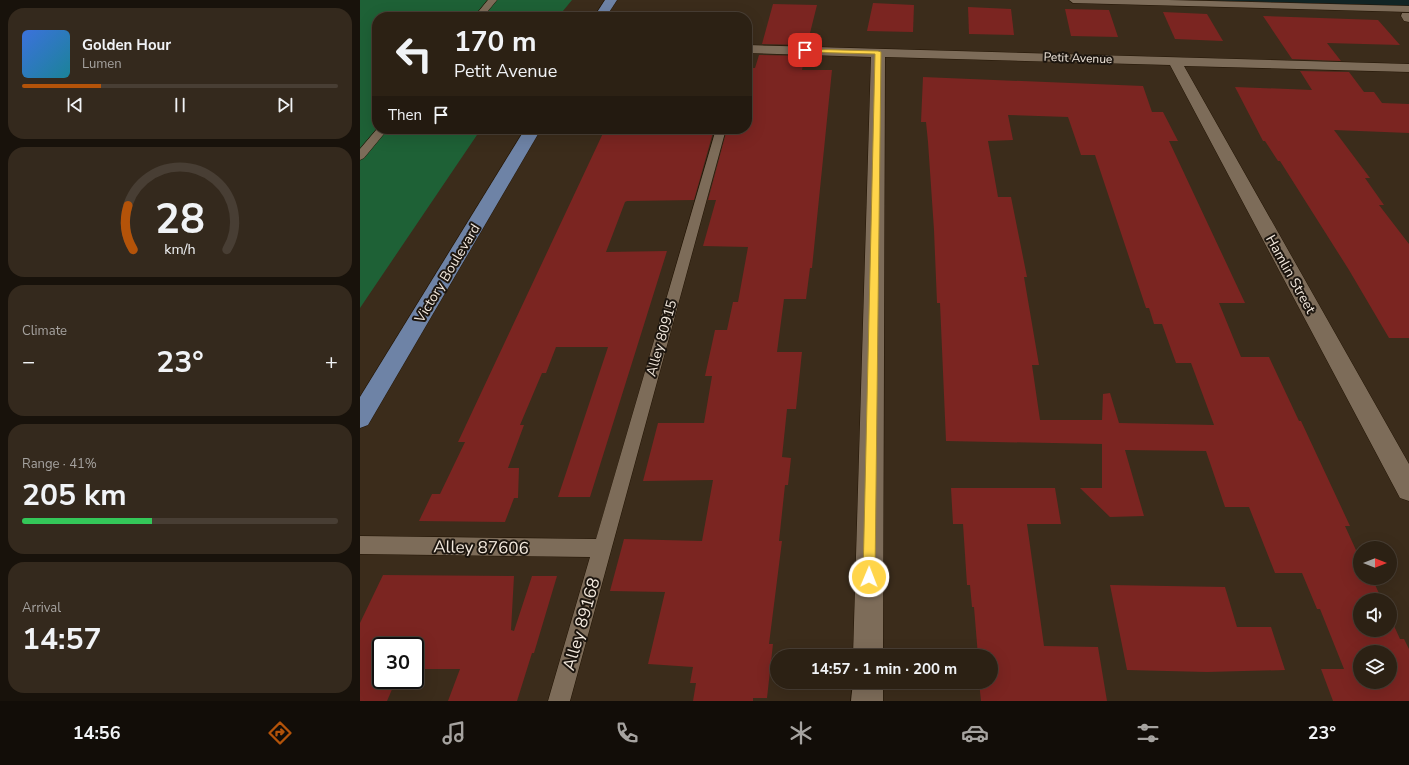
<!DOCTYPE html>
<html lang="en">
<head>
<meta charset="utf-8">
<style>
	:root { --surface:#2c2114; --page:#34291d; --text:#f1f3f6; --muted:#a6a3a0; --line:#483e34; --accent:#b45309 }
	body { margin:0; font-family:"Nunito Sans",sans-serif; background:var(--page); color:var(--text); height:100vh; display:flex; flex-direction:column; font-size:15px; white-space:nowrap }
	* { box-sizing:border-box; margin:0 }
	p { font-size:13px; color:var(--muted) }
	.icon { flex:none; width:22px; height:22px; fill:none; stroke:currentColor; stroke-width:2; stroke-linecap:round; stroke-linejoin:round }
	.map { position:relative; flex:1; overflow:hidden }
	.drawer { display:flex; flex-direction:column; gap:8px; padding:8px; background:#18120b; width:360px }
	.drawer>* { flex:none }
	.hud { position:absolute; left:12px; top:12px; width:380px; height:122px; border-radius:16px; box-shadow:0 4px 16px #0002,0 0 0 1px var(--line); background:#2c2114; color:var(--text); overflow:hidden }
	.needle { width:26px; rotate:90deg }
	.tools { position:absolute; left:993px; top:541px; display:grid; gap:8px }
	.tools a { display:grid; place-items:center; width:44px; height:44px; border-radius:50%; background:var(--surface); box-shadow:0 4px 16px #0002,0 0 0 1px var(--line); font-size:20px }
	.speed { position:absolute; left:12px; top:637px; display:flex; gap:8px; font-size:20px; font-weight:700; text-align:center }
	.speed>* { display:grid; place-content:center; width:52px; height:52px; border-radius:50%; background:var(--surface); box-shadow:0 4px 16px #0002,0 0 0 1px var(--line); line-height:1 }
	.speed .limit { border:2px solid #111; border-radius:6px; background:#fff; color:#111 }
	.pin { position:absolute; display:grid; place-items:center; width:34px; height:34px; color:#fff; margin:-17px; border-radius:8px; box-shadow:0 2px 6px #0006 }
	.me { position:absolute; width:44px; margin:-22px; rotate:1deg; stroke-linejoin:round; filter:drop-shadow(0 0 3px #0008) }
	.turn { display:flex; align-items:center; gap:14px; height:84px; padding:0 16px; font-size:18px }
	.turn .icon { width:52px; height:52px; stroke-width:2.5 }
	.turn b { display:block; font-size:28px; line-height:34px }
	.then { display:flex; align-items:center; height:38px; padding:0 16px; background:#0003; gap:8px; font-size:15px }
	.big { font-size:30px; font-weight:700; line-height:1.1 }
	.drawer .widget { flex:1; display:flex; flex-direction:column; justify-content:center; gap:6px; min-width:0; padding:0 14px; border-radius:16px; background:var(--page) }
	.drawer .dial { align-items:center; gap:0 }
	.dial svg { height:104px; overflow:visible; fill:none; stroke:var(--line); stroke-width:7; stroke-linecap:round; text-anchor:middle }
	.dial text { fill:var(--text); stroke:none }
	.song { display:flex; align-items:center; gap:12px }
	.cover { width:48px; height:48px; border-radius:6px; background:linear-gradient(135deg,hsl(220 70% 55%),hsl(190 70% 35%)) }
	.played { height:4px; border-radius:2px; background:linear-gradient(90deg,var(--accent) 25%,var(--line) 25%) }
	.keys { display:flex; justify-content:space-around; direction:ltr }
	.heat { display:flex; justify-content:space-between; align-items:center; font-size:22px; direction:ltr }
	.charge { height:6px; border-radius:3px; background:linear-gradient(90deg,#34c759 41%,var(--line) 0) }
	.trip { position:absolute; left:410px; top:649px; width:228px; height:40px; border-radius:20px; background:var(--surface); box-shadow:0 4px 16px #0002,0 0 0 1px var(--line); font-weight:700; line-height:40px; text-align:center }
	.menu { display:flex; height:64px; justify-content:space-around; align-items:center; background:#120d08; color:var(--muted) }
	.menu .icon { width:28px; height:28px }
	.menu .selected { color:var(--accent) }
	.menu b { font-size:18px; color:var(--text) }
	main { display:flex; flex:1; min-height:0 }
	.map>svg:first-child { display:block }
	.green { fill:#1e6136 }
	.water { fill:#112424 }
	.building { fill:#7b2521; fill-rule:evenodd }
	.lines { fill:none; stroke-linecap:round; stroke-linejoin:round }
	.lane-casing { stroke:#221404; stroke-width:1 }
	.street-casing { stroke:#221404; stroke-width:1 }
	.primary-casing { stroke:#221404; stroke-width:1 }
	.lane { fill:#7d6c59; fill-rule:evenodd }
	.street { fill:#7d6c59; fill-rule:evenodd }
	.primary { fill:#6e83a6; fill-rule:evenodd }
	.route { fill:#ffd54a; stroke:#a68a30 }
	.labels { text-anchor:middle; stroke-width:4; stroke-linejoin:round; paint-order:stroke }
	.far-street-label { font-size:12px; fill:#f3e9de; stroke:#1d160f }
	.street-label { font-size:14px; fill:#f3e9de; stroke:#1d160f }
	.near-street-label { font-size:17px; fill:#f3e9de; stroke:#1d160f }
</style>
</head>
<body>
<main>
<section class="drawer">
<div class="widget">
<div class="song"><i class="cover"></i><div><b>Golden Hour</b><p>Lumen</p></div></div>
<div class="played"></div>
<div class="keys"><svg class="icon" aria-label="previous" viewBox="0 0 24 24"><path d="M18 5L8 12l10 7zM5 5v14"/></svg><svg class="icon" aria-label="pause" viewBox="0 0 24 24"><path d="M8 5v14M16 5v14"/></svg><svg class="icon" aria-label="next" viewBox="0 0 24 24"><path d="M6 5l10 7-10 7zM19 5v14"/></svg></div>
</div>
<div class="widget dial"><svg viewBox="0 0 100 80">
<path d="M14 69A42 42 0 1 1 86 69"/>
<path d="M14 69A42 42 0 0 1 10 35" stroke="#b45309"/>
<text x="50" y="56" font-size="32" font-weight="700">28</text>
<text x="50" y="72" font-size="11">km/h</text>
</svg></div>
<div class="widget"><p>Climate</p>
<div class="heat"><a>−</a><b class="big">23°</b><a>+</a></div>
</div>
<div class="widget"><p>Range · 41%</p><b class="big">205 km</b><div class="charge"></div></div>
<div class="widget"><p>Arrival</p><b class="big">14:57</b></div>
</section>
<div class="map">
<svg width="1049" height="701" viewBox="0 0 1049 701">
	<rect width="100%" height="100%" fill="#3b2c1b"/>
	<!-- green -->
	<path class="green" d="M0,0H212L198,17H17V129H121L0,308Z"/>
	<!-- water -->
	<path class="water" d="M846,0H1049V6Z"/>
	<!-- building -->
	<g class="building">
		<path d="M513,3L554,5L553,32L507,31Z"/>
		<path d="M413,4L457,5L447,45L402,44Z"/>
		<path d="M608,7L651,9L654,35L609,34Z"/>
		<path d="M705,9L749,10L758,37L711,36Z"/>
		<path d="M803,12L847,14L863,41L815,39Z"/>
		<path d="M903,16L1018,20L1040,45L967,43L981,61L932,59Z"/>
		<path d="M399,55L445,56L442,70H472L452,268H450L446,299H424L417,352H442L436,409H427L422,457L431,458L428,485H425L419,541H422L409,644H413L407,698H393V701H333L336,683H330L333,667L288,664L305,592L250,591L264,539L342,541L353,480L283,481L298,423H344L352,376H345L355,330H367L373,302H378L388,247L343,246L356,200H348L367,129H387V68H395Z"/>
		<path d="M940,71L989,72L1004,92H1014L1022,103L1049,104V133L974,130L1010,178H1005L1024,205H1019L1049,244V338H1029L989,270L920,161H918L905,141H903L875,87L952,90Z"/>
		<path d="M563,77L783,86L792,112H803L818,141H809L885,303H859L881,357H909L939,421H941L990,526H985L1000,559V578H1012L1022,600H1000V630H1030V617L1040,639H1044L1049,649V701H973L961,669H984L960,609H957L942,573H915L889,507H865L846,451L765,450L784,516L750,517L720,488H742V444L586,441L580,303H577L574,230L568,142L566,122H561ZM648,115L708,117L721,155H735L786,308H789L794,324H802L816,363H831L854,425L759,423L750,393L743,394L742,420H680L672,365H679L664,277H667L651,197H638L628,141L653,140ZM1000,652H1030V682H1000Z"/>
		<path d="M245,129H354L334,200L267,201L265,202L246,252L307,251L230,497H198L248,347H196L186,373H182L160,425H164L148,468H159L158,498H154L145,522L59,521L72,494H80L105,442H98Z"/>
		<path d="M591,488H695L701,524H667L684,646L738,647L747,701H621L619,682H631V656H618L614,607H612L610,585H607L603,524H593Z"/>
		<path d="M23,575L154,576L151,630L154,631L172,576H197L174,653H172L157,701H88L100,669H55V646H21V680H36L27,701H0V623Z"/>
		<path d="M750,585L865,587L877,627H911L925,670L847,672L767,670Z"/>
	</g>
	<g class="lines">
		<defs>
			<g id="lane">
				<path d="M128,0H137L123,17H114Z"/>
				<path d="M709,0H809L1049,6V12L713,3Z"/>
				<path d="M17,129H28L4,158L0,160V149Z"/>
				<path d="M356,129H366L210,701H188L230,557L0,554V536L236,539Z"/>
			</g>
			<g id="street">
				<path d="M1042,13H1049V22L1044,21L1041,16Z"/>
				<path d="M387,45L1049,64V72L824,66L1049,464V501L1040,498L810,65L525,57L523,656H493L511,57L387,53Z"/>
				<path d="M493,682H523V701H491Z"/>
			</g>
			<g id="primary">
				<path d="M245,0H257L246,17H234Z"/>
				<path d="M165,129H181L8,425L0,428V397Z"/>
			</g>
		</defs>
		<!-- lane casing -->
		<use href="#lane" class="lane-casing"/>
		<!-- street casing -->
		<use href="#street" class="street-casing"/>
		<!-- primary casing -->
		<use href="#primary" class="primary-casing"/>
		<!-- lane -->
		<use href="#lane" class="lane"/>
		<!-- street -->
		<use href="#street" class="street"/>
		<!-- primary -->
		<use href="#primary" class="primary"/>
	</g>
	<!-- route -->
	<path class="route" d="M443,49L518,51L521,52L515,577L513,581L509,582L505,581L503,577L515,54L445,52Z"/>
	<g class="labels">
		<!-- far-street labels -->
		<g class="far-street-label">
			<text transform="translate(718 58) rotate(2)" y="4">Petit Avenue</text>
		</g>
		<!-- street labels -->
		<g class="street-label">
			<text transform="translate(87 273) rotate(-59)" y="5">Victory Boulevard</text>
			<text transform="translate(931 274) rotate(61)" y="5">Hamlin Street</text>
			<text transform="translate(301 338) rotate(-74)" y="5">Alley 80915</text>
		</g>
		<!-- near-street labels -->
		<g class="near-street-label">
			<text transform="translate(121 547) rotate(1)" y="6">Alley 87606</text>
			<text transform="translate(221 624) rotate(-74)" y="6">Alley 89168</text>
		</g>
	</g>
</svg>
<div class="tools">
<a><svg class="needle" viewBox="-14 -14 28 28"><path d="M0-13l5 13h-10z" fill="#e53935"/><path d="M0 13l5-13h-10z" fill="#a6a3a0"/></svg></a>
<a><svg class="icon" aria-label="sound" viewBox="0 0 24 24"><path d="M4 9h4l5-4v14l-5-4H4zM17 9q2 3 0 6"/></svg></a>
<a><svg class="icon" aria-label="layers" viewBox="0 0 24 24"><path d="M12 4l9 5-9 5-9-5zM3 14l9 5 9-5"/></svg></a>
</div>
<div class="speed"><div class="limit">30</div></div>
<div class="pin" style="left:445px;top:50px;background:#d93025"><svg class="icon" aria-label="arrive" viewBox="0 0 24 24"><path d="M6 21V4h12l-3 4 3 4H6"/></svg></div>
<svg class="me" style="left:509px;top:577px" viewBox="-20 -20 40 40"><circle r="17" fill="#ffd54a" stroke="#fff" stroke-width="3"/><path d="M0-11L8 9 0 5-8 9z" fill="#fff"/></svg>
<div class="trip">14:57 · 1 min · 200 m</div>
<div class="hud">
<div class="turn"><svg class="icon" aria-label="left" viewBox="0 0 24 24"><path d="M17 20v-9H6M10 6l-5 5 5 5"/></svg><div><b>170 m</b>Petit Avenue</div></div>
<div class="then">Then<svg class="icon" aria-label="arrive" viewBox="0 0 24 24"><path d="M6 21V4h12l-3 4 3 4H6"/></svg></div>
</div>
</div>
</main>
<nav class="menu">
<b>14:56</b>
<svg class="icon selected" aria-label="directions" viewBox="0 0 24 24"><path d="M12 3l9 9-9 9-9-9zM9 14v-3h6M13 9l2 2-2 2"/></svg>
<svg class="icon" aria-label="music" viewBox="0 0 24 24"><path d="M9 18V5l10-2v13"/><circle cx="6" cy="18" r="3"/><circle cx="16" cy="16" r="3"/></svg>
<svg class="icon" aria-label="phone" viewBox="0 0 24 24"><path d="M5 4h4l2 5-3 2q2 4 5 5l2-3 5 2v4C11 20 4 13 5 4z"/></svg>
<svg class="icon" aria-label="climate" viewBox="0 0 24 24"><path d="M12 3v18M4 7l16 10M4 17L20 7"/></svg>
<svg class="icon" aria-label="car" viewBox="0 0 24 24"><path d="M5 17H2v-5l4-1 3-4h7l3 4 3 1v5h-3M9 17h6M6 11h13"/><circle cx="7" cy="17" r="2"/><circle cx="17" cy="17" r="2"/></svg>
<svg class="icon" aria-label="filters" viewBox="0 0 24 24"><path d="M4 7h16M4 17h16"/><circle cx="9" cy="7" r="2"/><circle cx="15" cy="17" r="2"/></svg>
<b>23°</b>
</nav>
</body>
</html>
